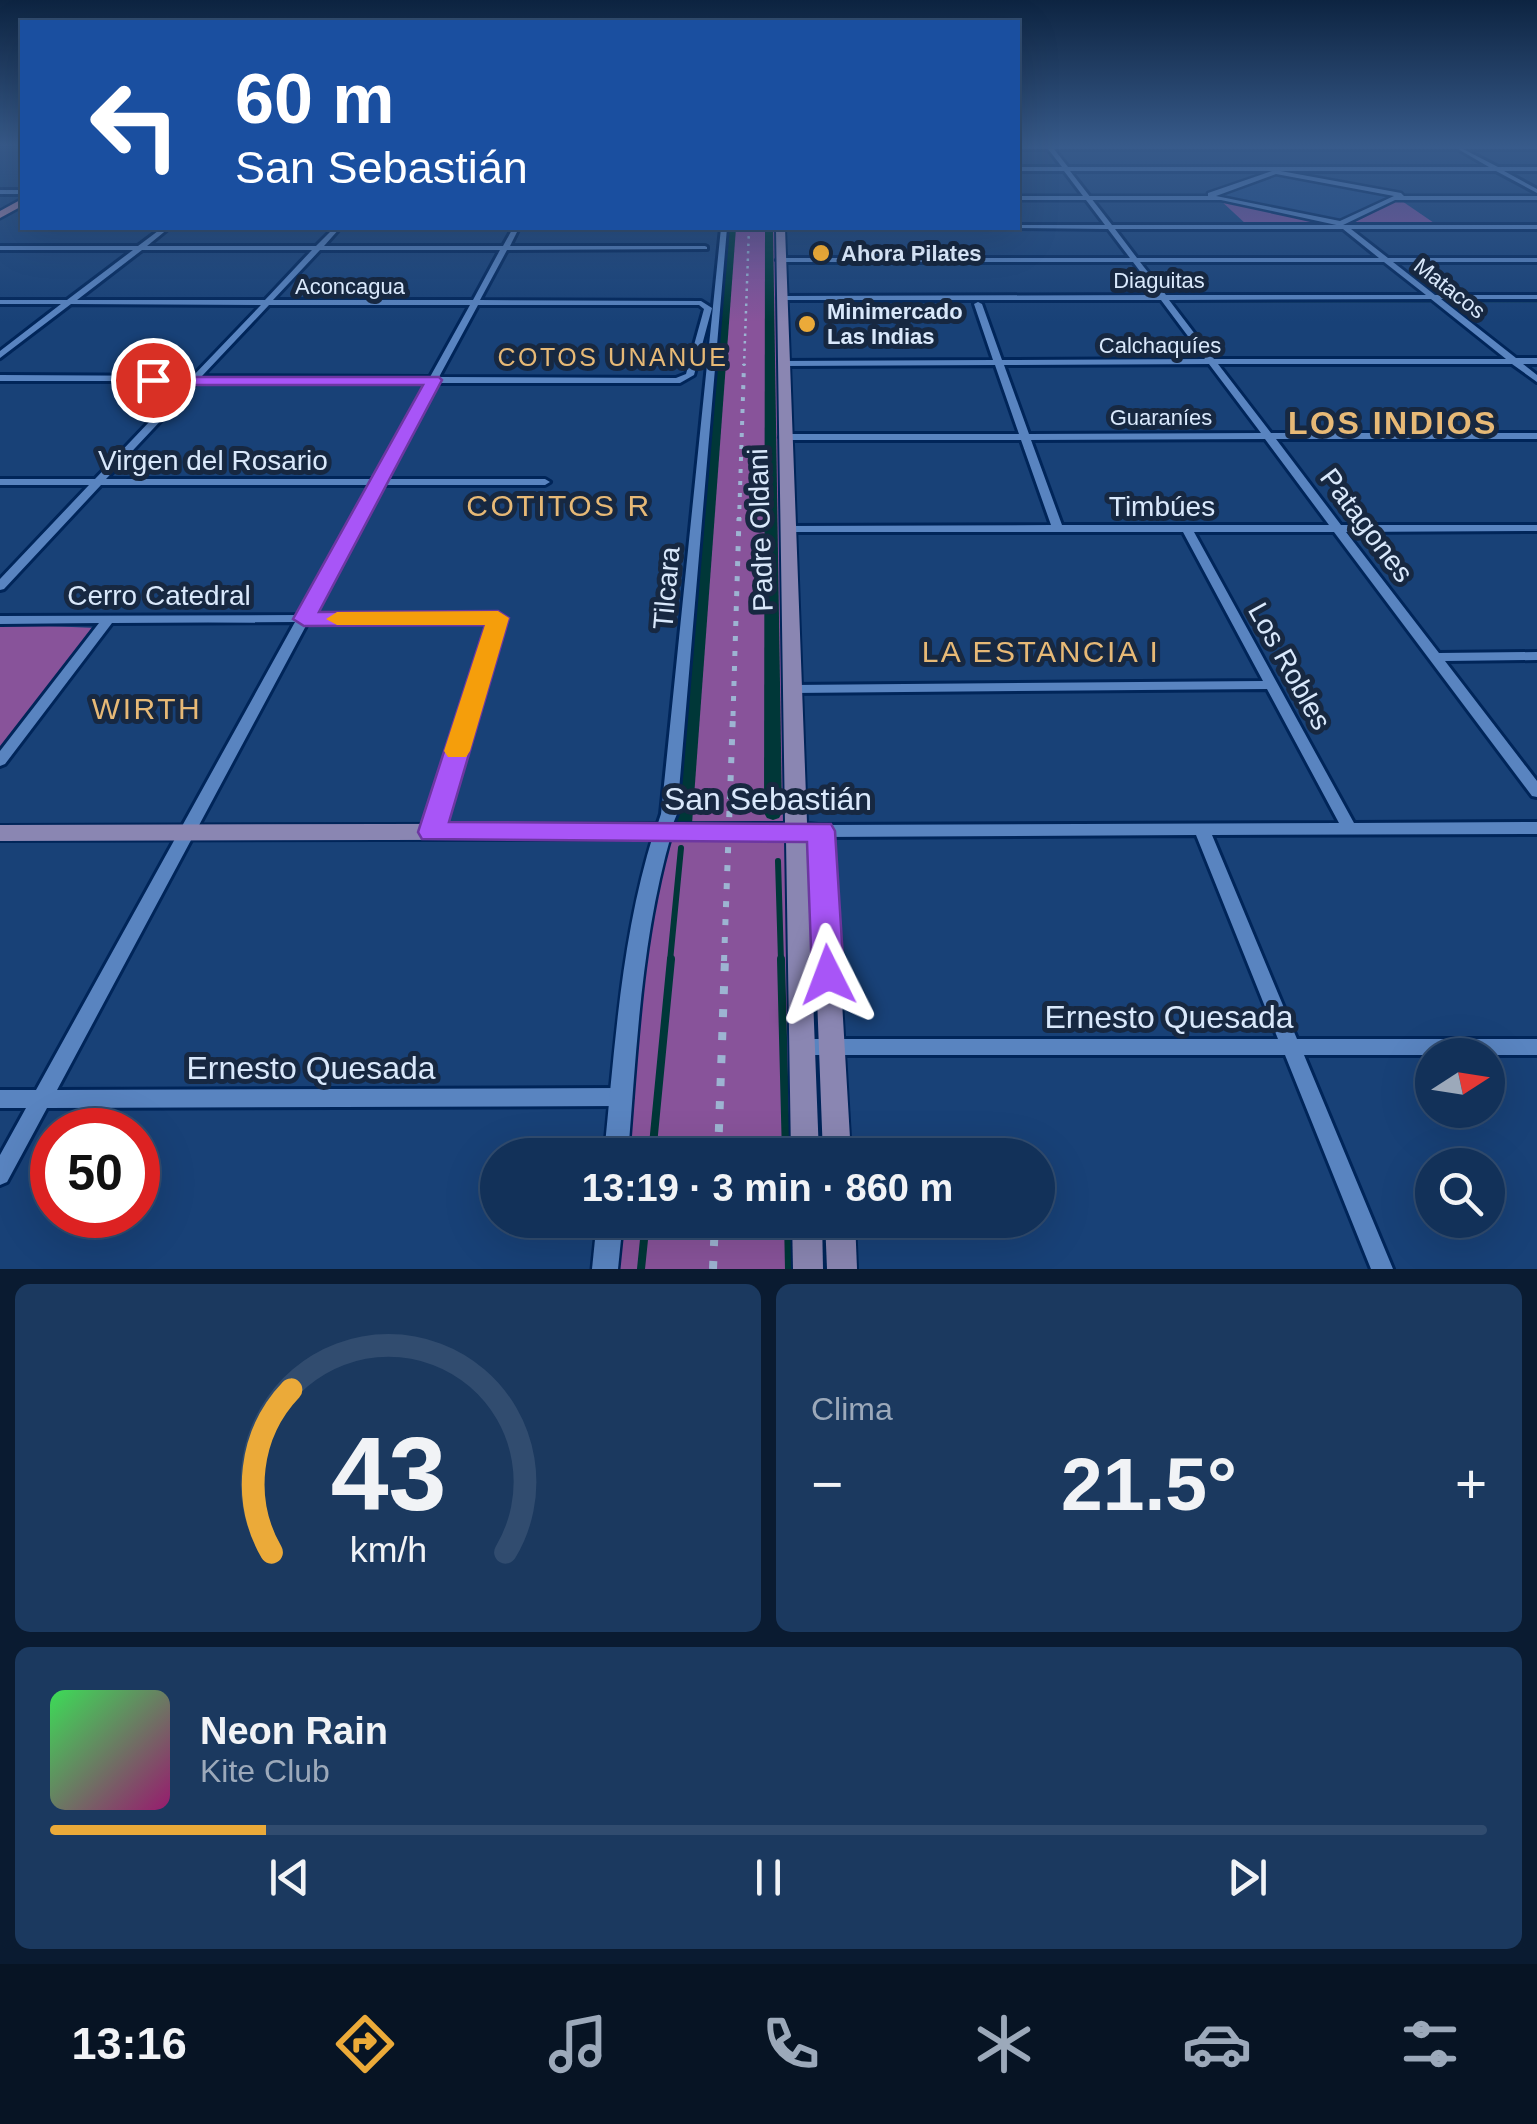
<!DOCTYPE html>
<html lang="es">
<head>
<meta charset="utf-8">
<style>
	:root { --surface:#123159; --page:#1b395f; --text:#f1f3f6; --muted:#9ca9ba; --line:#314c6f; --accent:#ebaa39 }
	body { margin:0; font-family:Arial,sans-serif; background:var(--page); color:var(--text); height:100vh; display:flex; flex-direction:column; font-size:38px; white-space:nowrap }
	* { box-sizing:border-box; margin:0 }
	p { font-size:32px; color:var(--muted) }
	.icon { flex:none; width:55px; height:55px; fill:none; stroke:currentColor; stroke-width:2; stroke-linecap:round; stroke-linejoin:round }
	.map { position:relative; height:1269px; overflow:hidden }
	.sheet { display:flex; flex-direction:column; gap:15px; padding:15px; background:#0a1b31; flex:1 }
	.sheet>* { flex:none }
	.top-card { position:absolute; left:20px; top:20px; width:1000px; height:210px; border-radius:0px; box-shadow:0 10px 40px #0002,0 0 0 2px var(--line); background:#1a4fa0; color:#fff; overflow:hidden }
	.needle { width:65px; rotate:78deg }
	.buttons { position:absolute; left:1415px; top:1038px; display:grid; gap:20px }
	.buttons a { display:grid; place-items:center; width:90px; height:90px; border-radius:50%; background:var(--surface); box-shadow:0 10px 40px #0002,0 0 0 2px var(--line); font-size:50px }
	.speed { position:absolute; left:30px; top:1108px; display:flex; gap:20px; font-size:50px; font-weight:700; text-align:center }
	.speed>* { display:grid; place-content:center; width:130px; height:130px; border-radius:50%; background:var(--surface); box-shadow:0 10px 40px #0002,0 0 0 2px var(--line); line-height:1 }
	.speed .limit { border:15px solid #d22; background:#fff; color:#111 }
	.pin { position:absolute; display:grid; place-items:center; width:85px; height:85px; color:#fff; margin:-42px; border:5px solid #fff; border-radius:50%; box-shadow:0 2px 10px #0007 }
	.me { position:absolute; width:110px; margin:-55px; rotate:357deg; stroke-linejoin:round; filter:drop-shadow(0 0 8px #0008) }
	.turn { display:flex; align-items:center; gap:35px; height:210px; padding:0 50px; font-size:45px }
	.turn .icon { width:130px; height:130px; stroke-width:2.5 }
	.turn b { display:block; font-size:70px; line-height:85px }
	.big { font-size:75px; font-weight:800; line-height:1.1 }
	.sheet .widget { flex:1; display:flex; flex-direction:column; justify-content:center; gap:15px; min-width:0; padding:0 35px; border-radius:15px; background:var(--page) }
	.sheet .dial { align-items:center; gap:0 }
	.dial svg { height:260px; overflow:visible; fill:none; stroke:var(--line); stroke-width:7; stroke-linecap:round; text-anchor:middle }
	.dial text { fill:var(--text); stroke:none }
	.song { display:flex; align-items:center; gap:30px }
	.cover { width:120px; height:120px; border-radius:15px; background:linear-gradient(135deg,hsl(130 70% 55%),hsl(320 70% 35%)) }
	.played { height:10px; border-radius:5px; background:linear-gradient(90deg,var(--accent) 15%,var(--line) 15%) }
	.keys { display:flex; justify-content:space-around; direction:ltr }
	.heat { display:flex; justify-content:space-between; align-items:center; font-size:55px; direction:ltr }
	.sheet .tiles { flex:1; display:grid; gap:15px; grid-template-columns:1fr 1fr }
	.widget:last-child { grid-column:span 2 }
	.trip { position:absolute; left:480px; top:1138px; width:575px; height:100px; border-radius:50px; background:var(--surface); box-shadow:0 10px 40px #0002,0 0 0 2px var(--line); font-weight:800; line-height:100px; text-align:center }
	.tab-bar { display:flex; height:160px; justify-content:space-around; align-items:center; background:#071424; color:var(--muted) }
	.tab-bar .icon { width:70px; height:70px }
	.tab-bar .selected { color:var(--accent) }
	.tab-bar b { font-size:45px; color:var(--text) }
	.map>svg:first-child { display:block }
	.built { fill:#1c4a87 }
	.green { fill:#88539a }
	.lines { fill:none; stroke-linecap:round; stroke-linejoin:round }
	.stream-far2 { stroke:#003738; stroke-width:2.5 }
	.stream-far1 { stroke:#003738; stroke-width:6 }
	.stream { stroke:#003738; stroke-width:8 }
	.canal { fill:#003738; fill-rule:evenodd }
	.minor-casing { stroke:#002559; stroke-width:6 }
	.tertiary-casing { stroke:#002559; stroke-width:5 }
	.secondary-casing { stroke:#002559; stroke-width:4 }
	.primary-casing { stroke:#002559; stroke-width:5 }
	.minor { fill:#5984c0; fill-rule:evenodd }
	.tertiary { fill:#5984c0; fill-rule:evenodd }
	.secondary { fill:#8a86b2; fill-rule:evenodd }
	.primary { fill:#ba89a5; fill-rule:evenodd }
	.rail-far4 { stroke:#9db4d2; stroke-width:2.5; stroke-dasharray:2.5 5; stroke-linecap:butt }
	.rail-far3 { stroke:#9db4d2; stroke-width:4; stroke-dasharray:4 8; stroke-linecap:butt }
	.rail-far2 { stroke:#9db4d2; stroke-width:5; stroke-dasharray:5 10; stroke-linecap:butt }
	.rail-far1 { stroke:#9db4d2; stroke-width:6; stroke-dasharray:6 12; stroke-linecap:butt }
	.rail { stroke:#9db4d2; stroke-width:8; stroke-dasharray:8 15; stroke-linecap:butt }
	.route { fill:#a855f7; stroke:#6d37a1; stroke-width:2.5 }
	.slow { fill:#f59e0b }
	.poi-dot { fill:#ebaa39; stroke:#172841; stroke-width:4 }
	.labels { text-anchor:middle; stroke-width:10; stroke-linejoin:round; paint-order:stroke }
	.far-poi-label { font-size:22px; font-weight:bold; fill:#d9e8fb; stroke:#172841; text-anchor:start }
	.far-street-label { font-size:22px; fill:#d9e8fb; stroke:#172841 }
	.far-neighbourhood-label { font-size:25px; letter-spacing:2.5px; fill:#e7b976; stroke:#172841 }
	.street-label { font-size:28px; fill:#d9e8fb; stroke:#172841 }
	.neighbourhood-label { font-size:30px; letter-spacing:2.5px; fill:#e7b976; stroke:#172841 }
	.far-district-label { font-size:32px; font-weight:bold; letter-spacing:2.5px; fill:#e7b976; stroke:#172841 }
	.near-street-label { font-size:32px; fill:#d9e8fb; stroke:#172841 }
</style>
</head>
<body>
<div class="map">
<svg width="1537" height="1269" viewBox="0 0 1537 1269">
	<rect width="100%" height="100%" fill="#184177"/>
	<!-- built -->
	<path class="built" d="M1279,173L1384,195L1390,198L1339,223L1223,195Z"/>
	<!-- green -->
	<g class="green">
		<path d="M1219,199L1326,223L1329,224L1247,225Z"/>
		<path d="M1399,199L1437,225L1353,223Z"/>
		<path d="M724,228H780L805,1155H616L637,945L669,813Z"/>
		<path d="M1156,300L1160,302L787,301L791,300Z"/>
		<path d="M0,624L96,628L0,752Z"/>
		<path d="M610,1220H807L808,1269H605Z"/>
	</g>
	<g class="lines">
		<!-- stream-far2 -->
		<g class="stream-far2">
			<path d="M791,301H1157"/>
			<path d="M1173,301H1430"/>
			<path d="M1447,301H1537"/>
		</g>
		<!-- stream-far1 -->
		<g class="stream-far1">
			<path d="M778,861L781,961"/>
			<path d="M670,961L681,848"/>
		</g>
		<!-- stream -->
		<g class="stream">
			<path d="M781,959L786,1155"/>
			<path d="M652,1155L671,959"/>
			<path d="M788,1220L789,1269"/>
			<path d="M641,1269L646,1220"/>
		</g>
		<!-- canal -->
		<g class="canal">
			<path d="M728,228H736L692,824L689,829L683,831L677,829L674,824Z"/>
			<path d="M765,228H773L782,813L779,818L773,820L767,818L764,813Z"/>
		</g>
		<defs>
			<g id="minor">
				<path d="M1018,145H1537V149H1463L1498,167H1537V171H1504L1537,189V193L1496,171H1070L1112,225H1537V229H1351L1388,258H1537V262H1393L1435,295H1537V299H1441L1516,358H1537V364H1523L1537,375V382L1512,364H1218L1271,433H1537V439H1276L1341,525H1537V531L1346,532L1439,653L1537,652V660L1445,661L1537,781V797L1532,796L1334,532H1194L1354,823L1537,822V834L1212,835L1297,1039H1537V1055H1304L1393,1269H1371L1285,1055H802L795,1053L793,1047L795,1041L802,1039H1278L1196,835L821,837L816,835L813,831L816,827L821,825L1339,823L1267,689L792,693L785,689L792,685L1263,681L1183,532H788L783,529L788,526L1051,525L1021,440H785L780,437L785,434H1019L995,365L783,366L780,365V361L993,360L974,304L978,302L982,304L1002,360L1205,359L1161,300H782L778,298L782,296L1158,295L1133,262H781L777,260L781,258H1130L1108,229L1016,228L1018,225H1105L1064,171H1018V167H1062L1048,149H1018ZM1054,149H1458L1489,167H1068ZM1115,229H1343L1379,258H1137ZM1140,262H1384L1426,295H1166ZM1431,299L1506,359H1214L1169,300ZM1209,364L1261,433L1029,434L1004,365ZM1265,439L1329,525H1062L1031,440Z"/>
				<rect x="0" y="190" width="22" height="4"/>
				<path d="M162,228H169L147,246H316L334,228H340L324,246H503L513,228H519L510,246H705L707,247V249L507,250L480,300L701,301L712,308L694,375L680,383H436L385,479H545L550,482L545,485H381L312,615L498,614L504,618L440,832L437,836L432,838L427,836L424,832L491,622H308L57,1090L622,1088L629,1091L632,1097L629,1103L622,1106L47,1108L7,1182L0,1185V1155L26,1108H0V1090H36L295,622L112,623L5,764L0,766V751L99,623L0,624V616L299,615L371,485H101L4,589L0,590V579L89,485H0V479H95L188,381H0V375L193,376L261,305L71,304L0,358V351L61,304H0V300H67L133,250H0V246H138ZM142,250H312L265,300H77ZM320,250H500L473,300H273ZM269,305H470L430,377L202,376ZM478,305H699L704,309L686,374L676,378L439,377ZM197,382L427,383L374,479H106Z"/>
				<path d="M721,228H727L677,814L668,836L663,838L658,836L655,832L661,814Z"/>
			</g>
			<g id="tertiary">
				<path d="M1275,170L1401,193L1404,196H1537V200H1395L1341,226L1221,200H1018V196H1208V193ZM1276,174L1394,196L1340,221L1216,196Z"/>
				<path d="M663,825L670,827L672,832C641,938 637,1046 628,1155H604C615,1046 621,937 654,832L656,827Z"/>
				<path d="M597,1220H623L618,1269H592Z"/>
			</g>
			<g id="secondary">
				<path d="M776,228H785L807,823L829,825L832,831L851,1155H823L811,839H807L819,1155H791L786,839L0,841V825L785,823Z"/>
				<path d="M792,1220H822L823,1269H793Z"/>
				<path d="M825,1220H855L857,1269H827Z"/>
			</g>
			<path id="primary" d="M22,199V206L0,218V211Z"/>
		</defs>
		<!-- minor casing -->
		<use href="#minor" class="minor-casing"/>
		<!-- tertiary casing -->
		<use href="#tertiary" class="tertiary-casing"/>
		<!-- secondary casing -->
		<use href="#secondary" class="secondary-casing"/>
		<!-- primary casing -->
		<use href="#primary" class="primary-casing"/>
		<!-- minor -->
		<use href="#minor" class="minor"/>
		<!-- tertiary -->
		<use href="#tertiary" class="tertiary"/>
		<!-- secondary -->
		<use href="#secondary" class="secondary"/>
		<!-- primary -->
		<use href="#primary" class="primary"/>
		<!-- rail-far4 -->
		<path class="rail-far4" d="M744,366L749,228"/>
		<!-- rail-far3 -->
		<path class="rail-far3" d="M739,521L744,364"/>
		<!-- rail-far2 -->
		<path class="rail-far2" d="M733,716L739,518"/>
		<!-- rail-far1 -->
		<path class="rail-far1" d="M724,961L733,713"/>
		<!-- rail -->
		<g class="rail">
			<path d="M718,1155L725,959"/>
			<path d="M713,1269L715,1220"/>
		</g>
	</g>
	<!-- sky -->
	<linearGradient id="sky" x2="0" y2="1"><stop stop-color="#0d2441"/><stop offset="0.45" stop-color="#375a8a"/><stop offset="1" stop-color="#375a8a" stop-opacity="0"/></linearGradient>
	<rect width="1537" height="322" fill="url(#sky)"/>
	<!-- route -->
	<path class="route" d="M147,377H439L442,380L319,612L498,611L509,618L449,822L831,824L835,831L844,975L839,985L828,989L817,985L812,975L807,842L422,839L418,832L485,625L304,626L293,619L423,385H153L147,384Z"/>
	<!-- slow -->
	<path class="slow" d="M498,611L509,618L470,751L466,757H448L444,751L485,625H337L326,619L337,612Z"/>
	<!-- markers -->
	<g class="poi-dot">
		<circle cx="821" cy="253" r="10"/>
		<circle cx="807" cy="324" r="10"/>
	</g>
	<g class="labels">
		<!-- far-poi labels -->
		<g class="far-poi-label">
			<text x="841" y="261">Ahora Pilates</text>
			<text x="827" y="319">Minimercado<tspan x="827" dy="25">Las Indias</tspan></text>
		</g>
		<!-- far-street labels -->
		<g class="far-street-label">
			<text x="1159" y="288">Diaguitas</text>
			<text x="350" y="294">Aconcagua</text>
			<text transform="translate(1450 288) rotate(38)" y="8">Matacos</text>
			<text x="1160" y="353">Calchaquíes</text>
			<text x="1161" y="425">Guaraníes</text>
		</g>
		<!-- far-neighbourhood labels -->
		<g class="far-neighbourhood-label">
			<text x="613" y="366">COTOS UNANUE</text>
		</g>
		<!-- street labels -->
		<g class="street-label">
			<text x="213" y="470">Virgen del Rosario</text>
			<text x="1162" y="516">Timbúes</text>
			<text transform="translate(1367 525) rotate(53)" y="10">Patagones</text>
			<text transform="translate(760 530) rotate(-92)" y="10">Padre Oldani</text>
			<text transform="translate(666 588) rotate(-85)" y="10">Tilcara</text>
			<text x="159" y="605">Cerro Catedral</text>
			<text transform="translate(1290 666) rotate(61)" y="10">Los Robles</text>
		</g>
		<!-- neighbourhood labels -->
		<g class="neighbourhood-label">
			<text x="559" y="516">COTITOS R</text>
			<text x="1041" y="662">LA ESTANCIA I</text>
			<text x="147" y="719">WIRTH</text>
		</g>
		<!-- far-district labels -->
		<g class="far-district-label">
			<text x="1393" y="434">LOS INDIOS</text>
		</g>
		<!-- near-street labels -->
		<g class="near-street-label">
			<text x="768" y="810">San Sebastián</text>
			<text x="1169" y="1028">Ernesto Quesada</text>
			<text x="311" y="1079">Ernesto Quesada</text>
		</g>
	</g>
</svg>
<div class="buttons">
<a><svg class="needle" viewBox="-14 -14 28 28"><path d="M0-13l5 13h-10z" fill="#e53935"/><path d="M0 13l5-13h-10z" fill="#9ca9ba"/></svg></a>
<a><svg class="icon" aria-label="search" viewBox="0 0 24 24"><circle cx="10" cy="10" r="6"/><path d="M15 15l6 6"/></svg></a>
</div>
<div class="speed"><div class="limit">50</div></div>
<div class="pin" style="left:153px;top:380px;background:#d93025"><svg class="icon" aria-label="arrive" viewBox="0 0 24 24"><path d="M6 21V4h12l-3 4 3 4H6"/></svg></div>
<svg class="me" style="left:828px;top:975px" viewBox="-20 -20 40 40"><path d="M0-17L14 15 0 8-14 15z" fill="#a855f7" stroke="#fff" stroke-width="4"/></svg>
<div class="trip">13:19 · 3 min · 860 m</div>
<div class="top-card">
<div class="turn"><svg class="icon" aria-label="left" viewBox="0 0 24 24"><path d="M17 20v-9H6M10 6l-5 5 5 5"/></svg><div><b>60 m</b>San Sebastián</div></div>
</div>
</div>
<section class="sheet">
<div class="tiles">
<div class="widget dial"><svg viewBox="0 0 100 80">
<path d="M14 69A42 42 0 1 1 86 69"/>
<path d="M14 69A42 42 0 0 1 20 19" stroke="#ebaa39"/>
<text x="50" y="56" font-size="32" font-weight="700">43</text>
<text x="50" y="72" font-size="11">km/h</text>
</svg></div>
<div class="widget"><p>Clima</p>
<div class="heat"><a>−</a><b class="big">21.5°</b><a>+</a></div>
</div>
<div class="widget">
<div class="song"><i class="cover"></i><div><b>Neon Rain</b><p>Kite Club</p></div></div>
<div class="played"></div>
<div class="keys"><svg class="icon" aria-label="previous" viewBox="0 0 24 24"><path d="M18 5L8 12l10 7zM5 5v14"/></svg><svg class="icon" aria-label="pause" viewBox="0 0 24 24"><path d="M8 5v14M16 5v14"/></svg><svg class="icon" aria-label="next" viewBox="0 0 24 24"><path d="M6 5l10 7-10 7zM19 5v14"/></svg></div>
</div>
</div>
</section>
<nav class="tab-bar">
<b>13:16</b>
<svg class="icon selected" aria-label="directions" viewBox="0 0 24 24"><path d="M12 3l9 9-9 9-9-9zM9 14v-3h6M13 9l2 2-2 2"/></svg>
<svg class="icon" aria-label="music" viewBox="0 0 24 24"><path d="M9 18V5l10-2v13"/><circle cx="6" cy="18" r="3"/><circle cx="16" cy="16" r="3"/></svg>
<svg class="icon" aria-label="phone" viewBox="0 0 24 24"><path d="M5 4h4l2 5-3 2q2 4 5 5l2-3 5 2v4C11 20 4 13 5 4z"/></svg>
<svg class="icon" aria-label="climate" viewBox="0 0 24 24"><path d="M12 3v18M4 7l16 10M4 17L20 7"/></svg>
<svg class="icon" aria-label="car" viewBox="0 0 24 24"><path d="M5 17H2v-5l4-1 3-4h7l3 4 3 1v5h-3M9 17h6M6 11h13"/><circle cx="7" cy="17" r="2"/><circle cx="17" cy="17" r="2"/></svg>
<svg class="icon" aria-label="filters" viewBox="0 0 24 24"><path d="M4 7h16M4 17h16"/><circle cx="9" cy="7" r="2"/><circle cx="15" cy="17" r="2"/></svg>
</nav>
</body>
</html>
